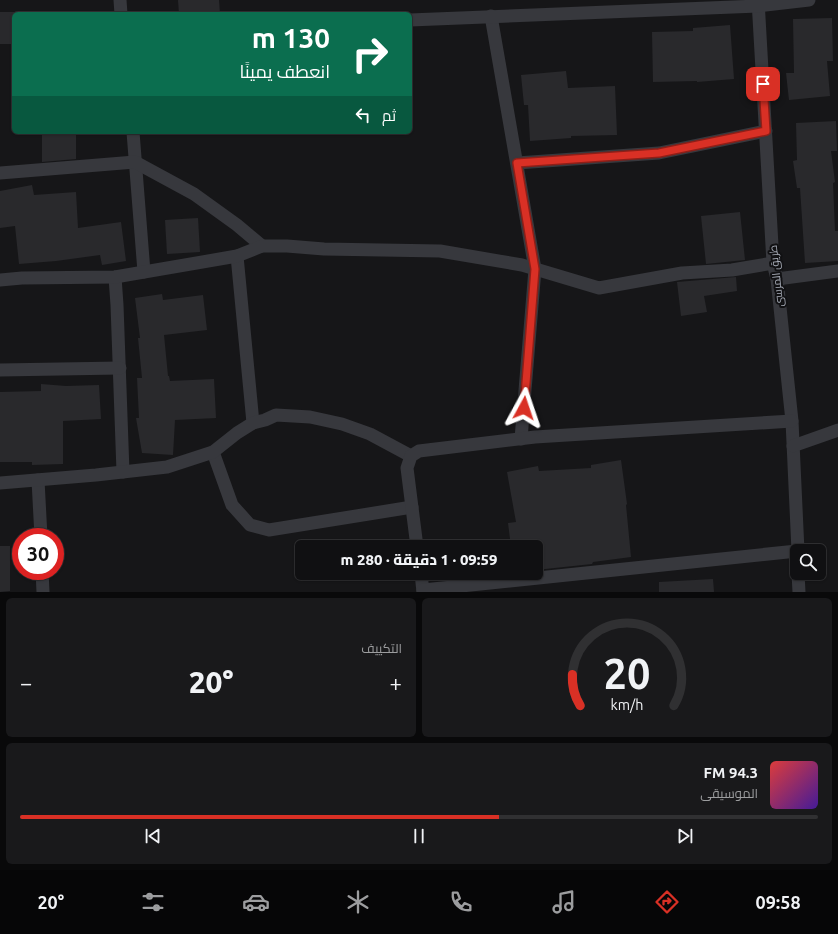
<!DOCTYPE html>
<html lang="ar">
<head>
<meta charset="utf-8">
<style>
	:root { --surface:#101012; --page:#19191b; --text:#f1f3f6; --muted:#9c9d9f; --line:#303032; --accent:#d93025 }
	body { margin:0; font-family:Ubuntu,Cairo,sans-serif; background:var(--page); color:var(--text); direction:rtl; height:100vh; display:flex; flex-direction:column; font-size:15px; white-space:nowrap }
	* { box-sizing:border-box; margin:0 }
	p { font-size:13px; color:var(--muted) }
	.icon { flex:none; width:22px; height:22px; fill:none; stroke:currentColor; stroke-width:2; stroke-linecap:round; stroke-linejoin:round }
	.map { position:relative; height:592px; overflow:hidden; direction:ltr }
	.sheet { display:flex; flex-direction:column; gap:6px; padding:6px; background:#09090a; flex:1 }
	.sheet>* { flex:none }
	.guide { position:absolute; left:12px; top:12px; width:400px; height:122px; border-radius:6px; box-shadow:0 1px 3px #0004,0 0 0 1px var(--line); direction:rtl; background:#0b6e4f; color:#fff; overflow:hidden }
	.controls { position:absolute; left:790px; top:544px; display:grid; gap:8px }
	.controls a { display:grid; place-items:center; width:36px; height:36px; border-radius:6px; background:var(--surface); box-shadow:0 1px 3px #0004,0 0 0 1px var(--line); font-size:20px }
	.speed { position:absolute; left:12px; top:528px; display:flex; gap:8px; font-size:20px; font-weight:700; text-align:center }
	.speed>* { display:grid; place-content:center; width:52px; height:52px; border-radius:50%; background:var(--surface); box-shadow:0 1px 3px #0004,0 0 0 1px var(--line); line-height:1 }
	.speed .limit { border:6px solid #d22; background:#fff; color:#111 }
	.pin { position:absolute; display:grid; place-items:center; width:34px; height:34px; color:#fff; margin:-17px; border-radius:8px; box-shadow:0 2px 6px #0006 }
	.me { position:absolute; width:44px; margin:-22px; rotate:5deg; stroke-linejoin:round; filter:drop-shadow(0 0 3px #0008) }
	.turn { display:flex; align-items:center; gap:14px; height:84px; padding:0 16px; font-size:18px }
	.turn .icon { width:52px; height:52px; stroke-width:2.5 }
	.turn b { display:block; font-size:28px; line-height:34px }
	.then { display:flex; align-items:center; height:38px; padding:0 16px; background:#0003; gap:8px; font-size:15px }
	.big { font-size:30px; font-weight:800; line-height:1.1 }
	.sheet .widget { flex:1; display:flex; flex-direction:column; justify-content:center; gap:6px; min-width:0; padding:0 14px; border-radius:6px; background:var(--page) }
	.sheet .dial { align-items:center; gap:0 }
	.dial svg { height:104px; overflow:visible; fill:none; stroke:var(--line); stroke-width:7; stroke-linecap:round; text-anchor:middle }
	.dial text { fill:var(--text); stroke:none }
	.song { display:flex; align-items:center; gap:12px }
	.cover { width:48px; height:48px; border-radius:6px; background:linear-gradient(135deg,hsl(0 70% 55%),hsl(260 70% 35%)) }
	.played { height:4px; border-radius:2px; background:linear-gradient(90deg,var(--accent) 60%,var(--line) 60%) }
	.keys { display:flex; justify-content:space-around; direction:ltr }
	.heat { display:flex; justify-content:space-between; align-items:center; font-size:22px; direction:ltr }
	.sheet .tiles { flex:1; display:grid; gap:6px; grid-template-columns:1fr 1fr }
	.widget:last-child { grid-column:span 2 }
	.trip { position:absolute; left:295px; top:540px; width:248px; height:40px; border-radius:6px; background:var(--surface); box-shadow:0 1px 3px #0004,0 0 0 1px var(--line); font-weight:800; line-height:40px; text-align:center; direction:rtl }
	.tabs { display:flex; height:64px; justify-content:space-around; align-items:center; background:#060607; color:var(--muted) }
	.tabs .icon { width:28px; height:28px }
	.tabs .active { color:var(--accent) }
	.tabs b { font-size:18px; color:var(--text) }
	.map>svg:first-child { display:block }
	.building { fill:#29292c }
	.lines { fill:none; stroke-linecap:round; stroke-linejoin:round }
	.minor { stroke:#37383d; stroke-width:13 }
	.route-casing { stroke:#8d1f18; stroke-width:10 }
	.route { stroke:#d93025; stroke-width:7 }
	.labels { text-anchor:middle; stroke-width:4; stroke-linejoin:round; paint-order:stroke }
	.street-label { font-size:11px; fill:#a8adb8; stroke:#111113 }
</style>
</head>
<body>
<div class="map">
<svg width="838" height="592" viewBox="0 0 838 592">
	<rect width="100%" height="100%" fill="#161618"/>
	<!-- building -->
	<g class="building">
		<path d="M178,0H219L220,14H179Z"/>
		<rect x="0" y="12" width="14" height="32"/>
		<path d="M832,18L833,61H827L830,96L789,100L786,73H794L793,19Z"/>
		<path d="M730,25L734,79L697,82V81L653,82L652,32L693,31V28Z"/>
		<path d="M566,71L568,88L615,86L617,135L571,136V138L530,141L528,105H524L521,75Z"/>
		<path d="M836,121L837,151H831L835,182L833,183L835,231H838V261L805,263L800,188H797L793,161L797,160L796,123Z"/>
		<path d="M42,132H76V159L42,162Z"/>
		<path d="M32,185L34,195L76,192L78,228L121,222L126,261L102,265L100,255L56,261L19,264L15,226L0,228V191Z"/>
		<path d="M740,212L745,260L706,264L701,216Z"/>
		<path d="M198,218L200,252L167,254L165,220Z"/>
		<path d="M736,277L737,291L704,296L707,312L681,316L677,282Z"/>
		<path d="M162,294L163,300L203,295L207,330L164,335L168,376H169L170,381L214,379L216,418L175,420L173,455L142,453L136,418H139L137,378H142L138,338H140L135,298Z"/>
		<path d="M41,384L66,386L99,385L101,419L63,421V464L32,465V462H0V392L41,391Z"/>
		<path d="M621,460L627,504L626,505L631,557L593,562L592,564L536,570V547H511L508,523L516,522L507,472L538,466L539,471L591,468V465Z"/>
		<path d="M0,546H10V591L0,592Z"/>
		<path d="M713,579L714,592H659V582Z"/>
	</g>
	<g class="lines">
		<!-- minor -->
		<g class="minor">
			<path d="M120,0L121,14"/>
			<path d="M758,0L773,263L777,279L792,421L798,551"/>
			<path d="M491,16L535,269L521,439"/>
			<path d="M410,20L758,6L809,0"/>
			<path d="M133,132L144,272"/>
			<path d="M517,163L659,153L766,131"/>
			<path d="M0,173L135,162L194,194L237,225L262,246"/>
			<path d="M237,256L253,423"/>
			<path d="M115,277L117,305L123,472"/>
			<path d="M777,279L838,271"/>
			<path d="M0,280L22,278L115,277L237,256L262,246H287L324,249L440,251L522,265L599,288L682,273L732,270L773,263"/>
			<path d="M0,370L120,368"/>
			<path d="M793,446L838,430"/>
			<path d="M213,452L232,505L250,525L269,530L412,507"/>
			<path d="M38,480L41,537"/>
			<path d="M0,483L96,475L167,467L213,452L237,433L253,423L265,420L276,415L310,417L342,424L370,434L411,456"/>
			<path d="M417,547L407,468L411,456L419,451L535,437L792,421"/>
			<path d="M42,571L43,592"/>
			<path d="M421,573L423,592"/>
			<path d="M798,573L799,592"/>
			<path d="M423,590L797,551"/>
		</g>
	</g>
	<g class="lines">
		<defs>
			<path id="route" d="M524,408L535,269L517,163L659,153L766,131L763,84"/>
		</defs>
		<!-- route casing -->
		<use href="#route" class="route-casing"/>
		<!-- route -->
		<use href="#route" class="route"/>
	</g>
	<g class="labels">
		<!-- street labels -->
		<g class="street-label">
			<text transform="translate(776 276) rotate(-96)" y="4">طريق المرسى</text>
		</g>
	</g>
</svg>
<div class="controls">
<a><svg class="icon" aria-label="search" viewBox="0 0 24 24"><circle cx="10" cy="10" r="6"/><path d="M15 15l6 6"/></svg></a>
</div>
<div class="speed"><div class="limit">30</div></div>
<div class="pin" style="left:763px;top:84px;background:#d93025"><svg class="icon" aria-label="arrive" viewBox="0 0 24 24"><path d="M6 21V4h12l-3 4 3 4H6"/></svg></div>
<svg class="me" style="left:524px;top:408px" viewBox="-20 -20 40 40"><path d="M0-17L14 15 0 8-14 15z" fill="#d93025" stroke="#fff" stroke-width="4"/></svg>
<div class="trip">09:59 · 1 دقيقة · 280 m</div>
<div class="guide">
<div class="turn"><svg class="icon" aria-label="right" viewBox="0 0 24 24"><path d="M7 20v-9h11M14 6l5 5-5 5"/></svg><div><b>130 m</b>انعطف يمينًا</div></div>
<div class="then">ثم<svg class="icon" aria-label="left" viewBox="0 0 24 24"><path d="M17 20v-9H6M10 6l-5 5 5 5"/></svg></div>
</div>
</div>
<section class="sheet">
<div class="tiles">
<div class="widget dial"><svg viewBox="0 0 100 80">
<path d="M14 69A42 42 0 1 1 86 69"/>
<path d="M14 69A42 42 0 0 1 8 45" stroke="#d93025"/>
<text x="50" y="56" font-size="32" font-weight="700">20</text>
<text x="50" y="72" font-size="11">km/h</text>
</svg></div>
<div class="widget"><p>التكييف</p>
<div class="heat"><a>−</a><b class="big">20°</b><a>+</a></div>
</div>
<div class="widget">
<div class="song"><i class="cover"></i><div><b>94.3 FM</b><p>الموسيقى</p></div></div>
<div class="played"></div>
<div class="keys"><svg class="icon" aria-label="previous" viewBox="0 0 24 24"><path d="M18 5L8 12l10 7zM5 5v14"/></svg><svg class="icon" aria-label="pause" viewBox="0 0 24 24"><path d="M8 5v14M16 5v14"/></svg><svg class="icon" aria-label="next" viewBox="0 0 24 24"><path d="M6 5l10 7-10 7zM19 5v14"/></svg></div>
</div>
</div>
</section>
<nav class="tabs">
<b>09:58</b>
<svg class="icon active" aria-label="directions" viewBox="0 0 24 24"><path d="M12 3l9 9-9 9-9-9zM9 14v-3h6M13 9l2 2-2 2"/></svg>
<svg class="icon" aria-label="music" viewBox="0 0 24 24"><path d="M9 18V5l10-2v13"/><circle cx="6" cy="18" r="3"/><circle cx="16" cy="16" r="3"/></svg>
<svg class="icon" aria-label="phone" viewBox="0 0 24 24"><path d="M5 4h4l2 5-3 2q2 4 5 5l2-3 5 2v4C11 20 4 13 5 4z"/></svg>
<svg class="icon" aria-label="climate" viewBox="0 0 24 24"><path d="M12 3v18M4 7l16 10M4 17L20 7"/></svg>
<svg class="icon" aria-label="car" viewBox="0 0 24 24"><path d="M5 17H2v-5l4-1 3-4h7l3 4 3 1v5h-3M9 17h6M6 11h13"/><circle cx="7" cy="17" r="2"/><circle cx="17" cy="17" r="2"/></svg>
<svg class="icon" aria-label="filters" viewBox="0 0 24 24"><path d="M4 7h16M4 17h16"/><circle cx="9" cy="7" r="2"/><circle cx="15" cy="17" r="2"/></svg>
<b>20°</b>
</nav>
</body>
</html>
